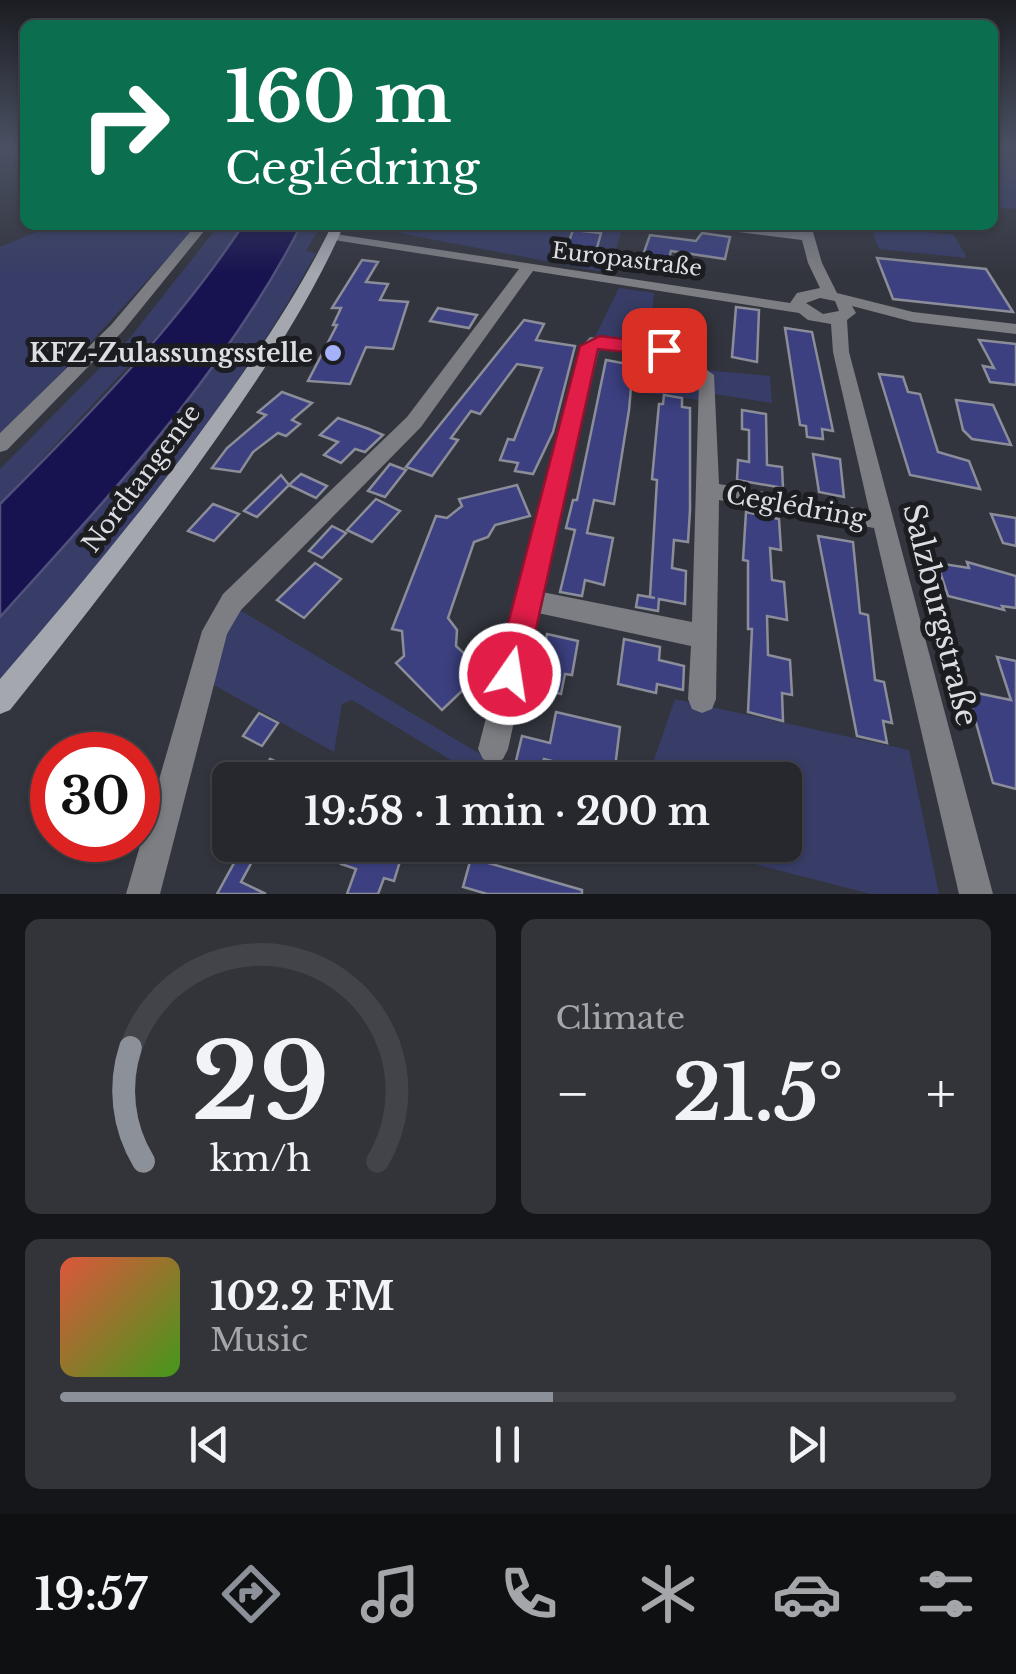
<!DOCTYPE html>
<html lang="en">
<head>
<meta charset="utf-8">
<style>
	:root { --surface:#26282e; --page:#32343a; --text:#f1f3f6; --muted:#a4a6aa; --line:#42444a; --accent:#8c9099 }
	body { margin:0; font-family:"Libre Baskerville",serif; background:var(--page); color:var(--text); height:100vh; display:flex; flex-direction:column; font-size:38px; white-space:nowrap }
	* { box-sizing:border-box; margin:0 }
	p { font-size:32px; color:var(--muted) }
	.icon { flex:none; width:55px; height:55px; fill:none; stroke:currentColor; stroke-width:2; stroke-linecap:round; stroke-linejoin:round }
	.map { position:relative; height:894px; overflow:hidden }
	.details { display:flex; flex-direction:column; gap:25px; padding:25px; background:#151619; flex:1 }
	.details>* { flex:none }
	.banner { position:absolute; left:20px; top:20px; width:978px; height:210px; border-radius:15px; box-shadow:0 2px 8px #0004,0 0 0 2px var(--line); background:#0b6e4f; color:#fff; overflow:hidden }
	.speed { position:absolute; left:30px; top:732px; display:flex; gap:20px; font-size:50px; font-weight:700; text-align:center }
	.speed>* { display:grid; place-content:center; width:130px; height:130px; border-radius:50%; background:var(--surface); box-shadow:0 2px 8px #0004,0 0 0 2px var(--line); line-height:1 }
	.speed .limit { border:15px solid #d22; background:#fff; color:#111 }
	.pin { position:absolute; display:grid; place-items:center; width:85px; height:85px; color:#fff; margin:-42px; border-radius:20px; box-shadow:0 5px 15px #0006 }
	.me { position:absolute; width:110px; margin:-55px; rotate:13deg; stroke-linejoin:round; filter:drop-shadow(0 0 8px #0008) }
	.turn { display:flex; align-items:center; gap:35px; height:210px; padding:0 40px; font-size:45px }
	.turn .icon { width:130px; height:130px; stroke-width:2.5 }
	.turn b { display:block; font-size:70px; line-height:85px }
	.big { font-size:75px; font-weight:700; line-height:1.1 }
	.details .tile { flex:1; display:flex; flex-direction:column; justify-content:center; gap:15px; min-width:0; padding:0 35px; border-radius:15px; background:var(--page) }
	.details .dial { align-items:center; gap:0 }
	.dial svg { height:260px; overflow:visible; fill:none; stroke:var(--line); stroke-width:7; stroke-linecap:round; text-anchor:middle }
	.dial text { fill:var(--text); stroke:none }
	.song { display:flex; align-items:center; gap:30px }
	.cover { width:120px; height:120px; border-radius:15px; background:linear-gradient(135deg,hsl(10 70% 55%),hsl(100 70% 35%)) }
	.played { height:10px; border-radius:5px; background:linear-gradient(90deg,var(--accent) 55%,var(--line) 55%) }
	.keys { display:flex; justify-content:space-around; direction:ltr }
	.heat { display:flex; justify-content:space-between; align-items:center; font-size:55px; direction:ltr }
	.details .tiles { flex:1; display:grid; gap:25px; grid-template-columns:1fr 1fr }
	.tile:last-child { grid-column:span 2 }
	.trip { position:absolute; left:212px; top:762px; width:590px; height:100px; border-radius:15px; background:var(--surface); box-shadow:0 2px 8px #0004,0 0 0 2px var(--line); font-weight:700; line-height:100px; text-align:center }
	.dock { display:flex; height:160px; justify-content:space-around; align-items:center; background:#0f1012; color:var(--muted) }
	.dock .icon { width:70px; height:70px }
	.dock .selected { color:var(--accent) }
	.dock b { font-size:45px; color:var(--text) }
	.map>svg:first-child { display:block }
	.green { fill:#383d67 }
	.water { fill:#171350; stroke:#52507c; stroke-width:2.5 }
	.building { fill:#3c4080; stroke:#8b8d98; stroke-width:2.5 }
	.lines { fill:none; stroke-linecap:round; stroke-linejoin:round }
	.street { fill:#7d7e83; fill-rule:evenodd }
	.secondary { fill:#a5a7af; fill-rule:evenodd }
	.route { fill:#e11d48; stroke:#92132f; stroke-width:2.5 }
	.poi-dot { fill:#a6b1fc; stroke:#1c1d21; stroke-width:4 }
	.labels { text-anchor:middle; stroke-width:10; stroke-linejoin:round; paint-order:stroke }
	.far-street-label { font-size:22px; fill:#dddee4; stroke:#1c1d21 }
	.poi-label { font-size:25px; font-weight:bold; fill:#dddee4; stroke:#1c1d21; text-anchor:end }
	.street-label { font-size:25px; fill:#dddee4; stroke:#1c1d21 }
	.near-street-label { font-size:30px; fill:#dddee4; stroke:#1c1d21 }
</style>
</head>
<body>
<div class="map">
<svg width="1016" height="894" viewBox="0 0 1016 894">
	<rect width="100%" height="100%" fill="#33353e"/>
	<!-- green -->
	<g class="green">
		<path d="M992,157L1016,159V209L993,207Z"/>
		<path d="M53,225L193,230L71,364L0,433V247Z"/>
		<path d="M219,225H243L176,315L0,504V469L129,339Z"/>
		<path d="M390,225H624L608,273L384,230Z"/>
		<path d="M870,226L954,235L967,258L879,249Z"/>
		<path d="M299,230H318L306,251L316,253C231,410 113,546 0,682V617C107,497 224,374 299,230Z"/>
		<path d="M619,288L654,293L651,321L703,328L696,364L665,346L595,337Z"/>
		<path d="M646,351L664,353L700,380L699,400L640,392Z"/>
		<path d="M705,370L770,376L772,403L714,394Z"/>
		<path d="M235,607L485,757L479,777L352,700L342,704L334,752L214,685L224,631Z"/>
		<path d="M675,699L909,750L939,894H871L681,845H785V780H647Z"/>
	</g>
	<!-- water -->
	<path class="water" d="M243,225H301C227,371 109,496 0,617V504C87,417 175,328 243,225Z"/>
	<!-- building -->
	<g class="building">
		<path d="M573,230L601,233L594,259L564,255Z"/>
		<path d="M702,233L730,237L725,259L671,251L669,259L643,255L650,235L696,241Z"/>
		<path d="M877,258L986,269L1013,312L893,299Z"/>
		<path d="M362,260L378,262L366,282L388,284L380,300L408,302L393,349L366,347L350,384L308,381L337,325H333L341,308H332Z"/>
		<path d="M736,307L759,310L757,362L732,357Z"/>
		<path d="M438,308L477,315L469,328L430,321Z"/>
		<path d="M524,320L544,324L536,340L575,346L553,432L533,474L515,471L518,463L500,460L508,439L514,440L542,368L517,364L480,414L471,411L451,438L458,440L432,476L406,467Z"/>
		<path d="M785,328L812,332L833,431L822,429L823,439L807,437L806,426L800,425Z"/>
		<path d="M979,340L1016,344V385L990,382L983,366L994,368Z"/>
		<path d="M606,360L633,365L629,410L614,504L594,500L587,533L613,538L604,585L585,580L582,596L560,592L575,530L566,528L573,500H577Z"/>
		<path d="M879,374L903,377L908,392L920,394L938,452L969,461L980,489L910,475Z"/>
		<path d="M282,392L312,403L292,420L300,424L286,436L278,433L253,452L240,472L212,468L227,448L266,415L258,412Z"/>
		<path d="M664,395L682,398V407L690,408V510L688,542L674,540L672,568L686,571L685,604L659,599L658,611L636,607L638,595L655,598L650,597L657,480L652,479L659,404H663Z"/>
		<path d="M956,400L993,405L1011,445L972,439L963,430Z"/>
		<path d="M742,410L766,414L767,465L782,467L783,488L737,480L738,460L749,462V430L742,429Z"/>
		<path d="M338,418L369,429L383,435L365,452L355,449L341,463L324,455L338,442L320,435Z"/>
		<path d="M813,454L840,459L844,497L819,492Z"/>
		<path d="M390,464L406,470L385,497L368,491Z"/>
		<path d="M301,474L327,486L316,498L289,485L257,517L244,511L281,475L289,485Z"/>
		<path d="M517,485L530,516L495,525L488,537L474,542L448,618L457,630L456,646L483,671L442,710L396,663L404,656L402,631L392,629L436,516L447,518L462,506L459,499Z"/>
		<path d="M376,499L400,511L372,542L347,530Z"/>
		<path d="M213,504L239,514L214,541L188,531Z"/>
		<path d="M746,512L779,519L781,550L770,548L772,580L784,582L787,620L767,616L768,655L790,660L792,695L782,693L783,721L748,712L752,629H748V561L743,560Z"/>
		<path d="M991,514L1016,518V546L1003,543Z"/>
		<path d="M332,526L346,533L322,558L309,551Z"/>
		<path d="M818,536L853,542L860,613L868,615L875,680L884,682L892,723L883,721L887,743L857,736Z"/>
		<path d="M967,562L1016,576V608L1002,606L1004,610L948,596L937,563L969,568Z"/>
		<path d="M315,563L341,579L304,618L277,600Z"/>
		<path d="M547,634L578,641L572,675L565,674L561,694L536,688Z"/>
		<path d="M624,639L660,647L659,660L684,666L683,690L657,684L656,693L618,684Z"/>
		<path d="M997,657L1016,661V789L993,783L967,691L1011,700Z"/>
		<path d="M556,712L620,727L614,776L544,759L542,772L515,765L522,736L550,743Z"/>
		<path d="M259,713L278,723L262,746L243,736Z"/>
		<path d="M270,759L320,780H258Z"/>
		<path d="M223,845H261L241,882L266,894H217L234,863L217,856Z"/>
		<path d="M348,845H405L394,881L384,878L378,894H347L356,869L341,864Z"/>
		<path d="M471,858L582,890V894H487L463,887Z"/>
	</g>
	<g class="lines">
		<!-- street -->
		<g class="street">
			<path d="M196,225H209L123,331L7,450L0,452V433L111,325Z"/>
			<path d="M708,225H745L800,232L801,225H811L822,263L837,293L913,312L1016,324V334L913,322L852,306L856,313L847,320L849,352L993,894H959L874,528L719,500L716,699L712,709L702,713L692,709L688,699L691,646L538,613L508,749L503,759L493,764L483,759L478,749L582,346L590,337L674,346L714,375L719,484L869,510L833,352L831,324L808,320L799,313L533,271L421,427L241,610L227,634L160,894H126L202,631L223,594L407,417L519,269L334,240L329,239V233L790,303L797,293L820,288L808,263L802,240L714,229ZM820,298L835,301L839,311L823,314L806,303ZM600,346L663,354L699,381L692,622L542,592Z"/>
		</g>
		<!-- secondary -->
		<path class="secondary" d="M332,225H344C311,300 266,368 219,435C153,529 82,620 10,710L0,714V679C68,600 135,520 197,437C247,369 295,301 332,225Z"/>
	</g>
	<!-- sky -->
	<linearGradient id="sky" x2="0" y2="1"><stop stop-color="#1c1d22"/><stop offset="0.54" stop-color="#4a5163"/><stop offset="1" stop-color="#4a5163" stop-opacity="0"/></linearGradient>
	<rect width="1016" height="274" fill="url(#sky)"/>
	<!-- route -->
	<path class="route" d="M600,336L664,344L674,350L664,356L598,349L526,674L521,685L510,689L500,685L495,674L580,346Z"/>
	<!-- markers -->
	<circle class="poi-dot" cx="333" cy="353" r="10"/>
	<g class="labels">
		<!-- far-street labels -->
		<g class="far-street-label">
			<text transform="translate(627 259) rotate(7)" y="8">Europastraße</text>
		</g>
		<!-- poi labels -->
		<g class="poi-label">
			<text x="313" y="362">KFZ-Zulassungsstelle</text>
		</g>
		<!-- street labels -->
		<g class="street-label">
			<text transform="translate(141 478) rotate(-53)" y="9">Nordtangente</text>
			<text transform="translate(796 506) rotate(10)" y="9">Ceglédring</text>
		</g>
		<!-- near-street labels -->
		<g class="near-street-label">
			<text transform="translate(940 615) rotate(76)" y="10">Salzburgstraße</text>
		</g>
	</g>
</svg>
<div class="speed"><div class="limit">30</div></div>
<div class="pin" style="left:664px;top:350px;background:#d93025"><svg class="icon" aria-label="arrive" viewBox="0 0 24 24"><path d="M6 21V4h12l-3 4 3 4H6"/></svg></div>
<svg class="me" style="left:510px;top:674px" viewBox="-20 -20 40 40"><circle r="17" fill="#e11d48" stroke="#fff" stroke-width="3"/><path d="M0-11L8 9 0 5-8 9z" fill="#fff"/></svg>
<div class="trip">19:58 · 1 min · 200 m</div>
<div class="banner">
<div class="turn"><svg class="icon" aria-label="right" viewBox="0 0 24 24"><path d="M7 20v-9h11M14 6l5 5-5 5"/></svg><div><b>160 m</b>Ceglédring</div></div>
</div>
</div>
<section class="details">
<div class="tiles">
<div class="tile dial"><svg viewBox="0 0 100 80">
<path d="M14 69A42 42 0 1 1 86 69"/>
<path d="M14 69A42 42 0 0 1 10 34" stroke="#8c9099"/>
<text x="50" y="56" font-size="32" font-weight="700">29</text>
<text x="50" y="72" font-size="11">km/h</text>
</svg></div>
<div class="tile"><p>Climate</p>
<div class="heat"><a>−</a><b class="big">21.5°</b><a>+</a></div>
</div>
<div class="tile">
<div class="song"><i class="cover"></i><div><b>102.2 FM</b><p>Music</p></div></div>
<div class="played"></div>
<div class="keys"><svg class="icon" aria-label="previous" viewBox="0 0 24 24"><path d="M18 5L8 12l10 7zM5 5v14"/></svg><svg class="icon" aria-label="pause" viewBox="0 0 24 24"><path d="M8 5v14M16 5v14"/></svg><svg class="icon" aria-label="next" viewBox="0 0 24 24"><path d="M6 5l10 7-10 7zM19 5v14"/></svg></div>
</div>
</div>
</section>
<nav class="dock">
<b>19:57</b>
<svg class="icon selected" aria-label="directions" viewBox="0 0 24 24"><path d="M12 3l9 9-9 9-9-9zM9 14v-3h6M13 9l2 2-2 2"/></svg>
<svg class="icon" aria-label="music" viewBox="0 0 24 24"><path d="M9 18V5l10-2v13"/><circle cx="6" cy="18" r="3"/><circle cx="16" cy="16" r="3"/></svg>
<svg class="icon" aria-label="phone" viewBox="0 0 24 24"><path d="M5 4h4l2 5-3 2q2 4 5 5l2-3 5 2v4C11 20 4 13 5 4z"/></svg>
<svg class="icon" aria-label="climate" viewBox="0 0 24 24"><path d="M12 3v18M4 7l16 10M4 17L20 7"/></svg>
<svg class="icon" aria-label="car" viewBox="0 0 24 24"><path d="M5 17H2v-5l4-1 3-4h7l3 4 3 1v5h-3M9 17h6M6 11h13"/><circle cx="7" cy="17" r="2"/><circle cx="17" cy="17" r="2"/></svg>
<svg class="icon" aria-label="filters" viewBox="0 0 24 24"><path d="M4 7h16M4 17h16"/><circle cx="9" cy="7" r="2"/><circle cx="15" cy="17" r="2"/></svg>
</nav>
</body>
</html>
